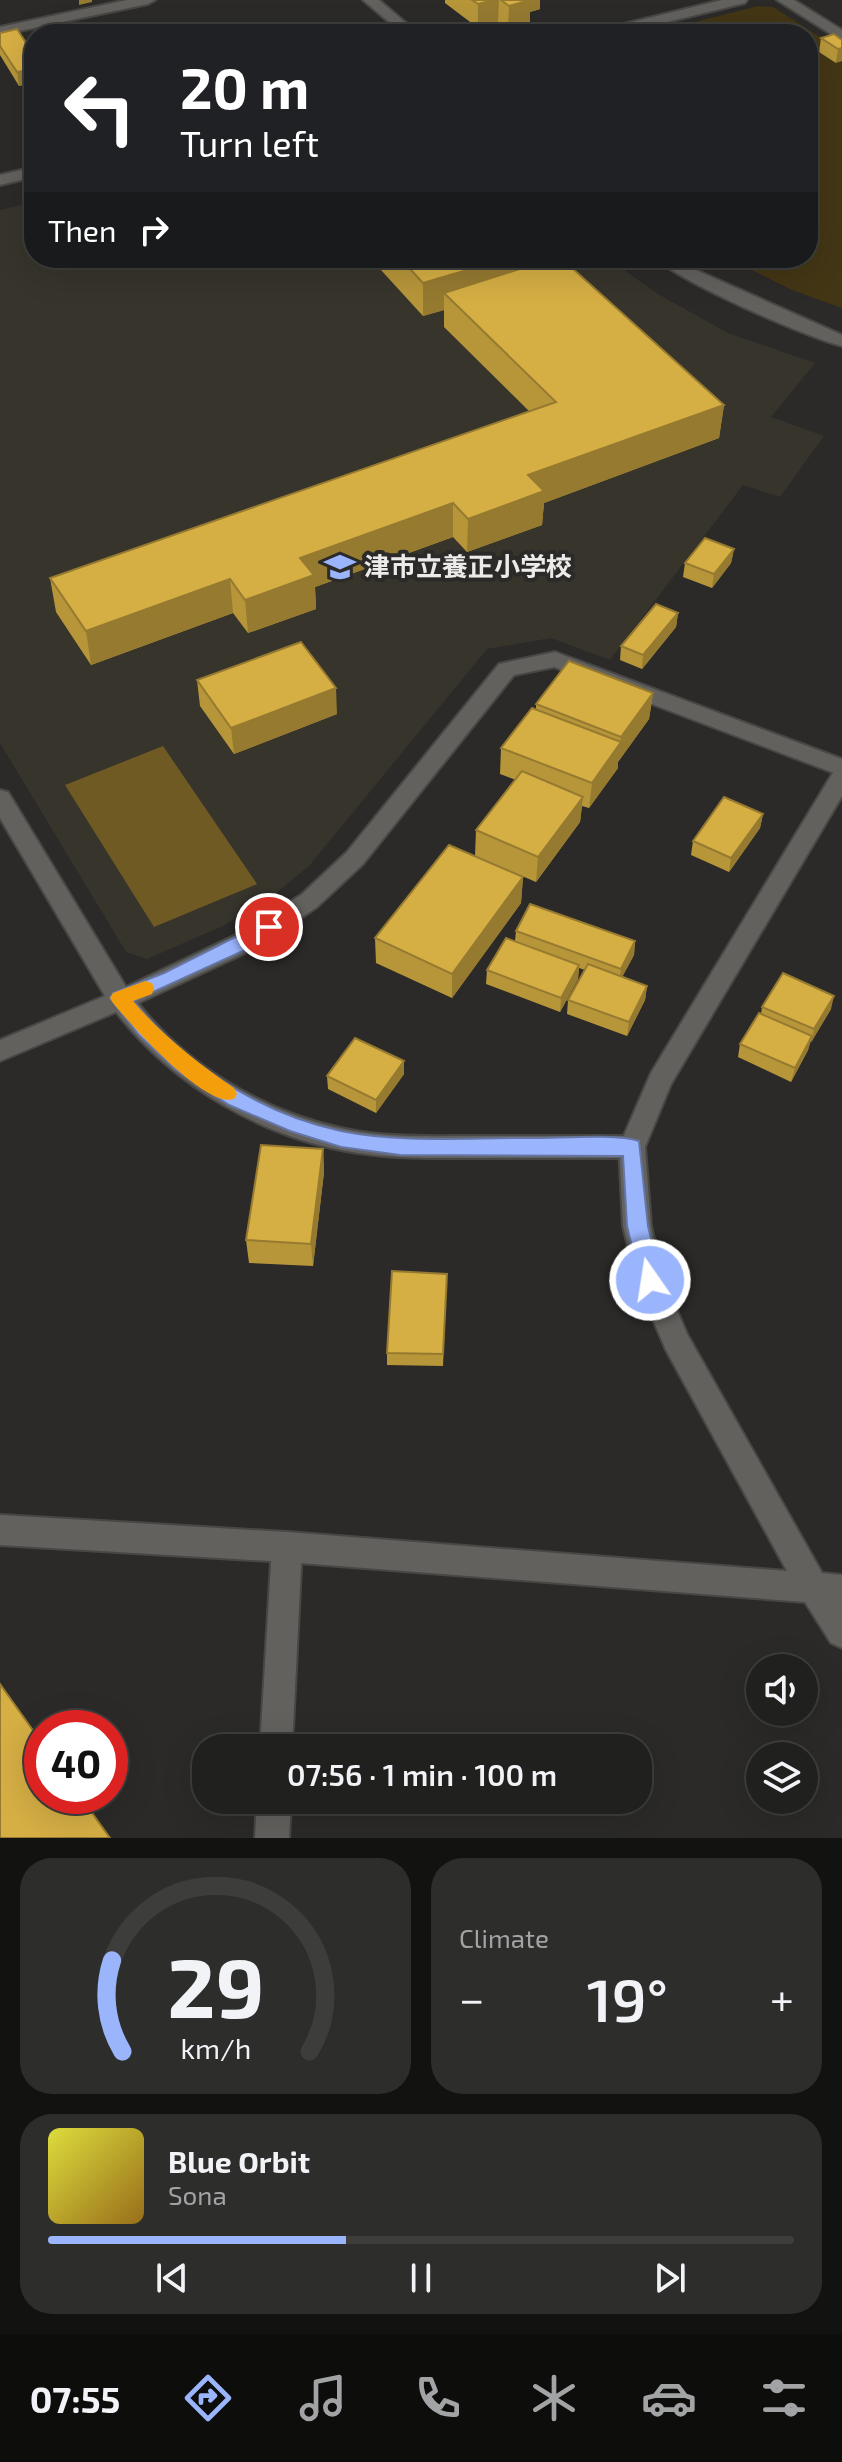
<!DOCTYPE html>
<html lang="en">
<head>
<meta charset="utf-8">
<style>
	:root { --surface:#20201e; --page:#2d2d2b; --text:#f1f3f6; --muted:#a2a3a4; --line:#3d3e3c; --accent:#9bb5fd }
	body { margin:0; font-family:"Exo 2","Noto Sans JP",sans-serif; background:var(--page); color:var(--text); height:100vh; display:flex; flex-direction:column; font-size:30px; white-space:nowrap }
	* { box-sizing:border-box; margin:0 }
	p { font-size:26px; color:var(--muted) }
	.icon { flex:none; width:44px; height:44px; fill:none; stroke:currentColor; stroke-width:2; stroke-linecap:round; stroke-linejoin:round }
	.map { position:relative; height:1838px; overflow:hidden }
	.panel { display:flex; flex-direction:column; gap:20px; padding:20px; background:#121210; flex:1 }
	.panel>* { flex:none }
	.banner { position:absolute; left:24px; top:24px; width:794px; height:244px; border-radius:32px; box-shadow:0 8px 32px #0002,0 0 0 2px var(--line); background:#202124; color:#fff; overflow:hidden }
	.buttons { position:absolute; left:746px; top:1654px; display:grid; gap:16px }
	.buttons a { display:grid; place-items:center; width:72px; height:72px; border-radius:50%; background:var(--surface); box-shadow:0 8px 32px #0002,0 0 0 2px var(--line); font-size:40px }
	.speed { position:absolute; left:24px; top:1710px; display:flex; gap:16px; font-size:40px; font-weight:700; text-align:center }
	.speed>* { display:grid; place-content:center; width:104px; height:104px; border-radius:50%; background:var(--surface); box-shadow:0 8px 32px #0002,0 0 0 2px var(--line); line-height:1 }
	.speed .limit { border:12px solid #d22; background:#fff; color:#111 }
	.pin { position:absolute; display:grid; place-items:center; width:68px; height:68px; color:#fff; margin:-34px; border:4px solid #fff; border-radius:50%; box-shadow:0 2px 8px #0007 }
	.me { position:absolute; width:88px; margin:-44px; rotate:347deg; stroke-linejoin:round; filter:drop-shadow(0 0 6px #0008) }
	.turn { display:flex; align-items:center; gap:28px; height:168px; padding:0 24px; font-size:36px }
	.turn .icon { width:104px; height:104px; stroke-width:2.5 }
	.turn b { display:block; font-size:56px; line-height:68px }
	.then { display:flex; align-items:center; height:76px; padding:0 24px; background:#0003; gap:16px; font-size:30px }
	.big { font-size:60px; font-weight:600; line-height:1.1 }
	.panel .tile { flex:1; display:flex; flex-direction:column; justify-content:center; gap:12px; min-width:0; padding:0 28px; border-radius:32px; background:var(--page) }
	.panel .dial { align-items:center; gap:0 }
	.dial svg { height:208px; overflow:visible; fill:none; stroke:var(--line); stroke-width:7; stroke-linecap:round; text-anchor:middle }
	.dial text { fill:var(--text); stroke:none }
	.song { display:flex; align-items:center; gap:24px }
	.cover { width:96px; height:96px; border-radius:12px; background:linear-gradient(135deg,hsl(60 70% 55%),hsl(40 70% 35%)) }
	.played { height:8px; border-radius:4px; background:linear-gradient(90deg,var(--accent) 40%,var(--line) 40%) }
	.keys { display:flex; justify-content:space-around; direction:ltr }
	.heat { display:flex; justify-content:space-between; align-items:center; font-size:44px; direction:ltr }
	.panel .tiles { flex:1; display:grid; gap:20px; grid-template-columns:1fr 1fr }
	.tile:last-child { grid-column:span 2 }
	.trip { position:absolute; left:192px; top:1734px; width:460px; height:80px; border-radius:32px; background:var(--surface); box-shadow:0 8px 32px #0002,0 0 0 2px var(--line); font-weight:600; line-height:80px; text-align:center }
	.dock { display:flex; height:128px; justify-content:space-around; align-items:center; background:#0d0d0c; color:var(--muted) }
	.dock .icon { width:56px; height:56px }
	.dock .current { color:var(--accent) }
	.dock b { font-size:36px; color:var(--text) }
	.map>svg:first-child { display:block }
	.built { fill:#37342c }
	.green { fill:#433615 }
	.water { fill:#6e5a22 }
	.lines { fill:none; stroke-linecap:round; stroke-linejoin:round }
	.minor-casing { stroke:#474745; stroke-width:4 }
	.tertiary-casing { stroke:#474745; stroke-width:4 }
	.minor { fill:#62615e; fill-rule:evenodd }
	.tertiary { fill:#62615e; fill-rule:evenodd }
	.wall { fill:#b7963a }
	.shaded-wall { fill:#957a30 }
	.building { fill:#d5ae44; stroke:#957a30; stroke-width:2 }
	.route { fill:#9bb5fd; stroke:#6576a4; stroke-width:2 }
	.slow { fill:#f59e0b }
	.labels { text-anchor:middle; stroke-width:8; stroke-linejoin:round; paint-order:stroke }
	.poi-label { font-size:26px; font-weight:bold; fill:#ecebea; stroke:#2b2a28; text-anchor:start }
</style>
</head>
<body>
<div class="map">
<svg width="842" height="1838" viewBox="0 0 842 1838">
	<rect width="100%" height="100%" fill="#2b2a28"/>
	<!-- built -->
	<path class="built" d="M34,202V258H607L658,294L728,333L815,363L771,417L824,436L780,497L743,485L610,660L551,638L487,649L309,866L270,898L223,926L147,959L126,952L0,743V210Z"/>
	<!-- green -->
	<path class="green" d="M758,6L773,7L842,51V308L792,290L728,258H808V34H648Z"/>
	<!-- water -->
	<path class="water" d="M163,746L257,884L154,927L65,785Z"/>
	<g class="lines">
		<defs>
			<g id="minor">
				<path d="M127,0H155L148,4L0,35V27Z"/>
				<path d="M722,0H747L745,3L618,34H593L595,31Z"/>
				<path d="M777,0H794L842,30V41Z"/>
				<path d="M555,652L842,759V776L554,667L514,675L363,864L317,907L258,947L138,1003C187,1066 263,1111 341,1128C384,1138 430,1136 474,1136C527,1136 579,1136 632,1136L641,1139L645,1147L641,1155L632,1158C581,1158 530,1158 480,1158C439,1158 398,1159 358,1153C265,1139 174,1087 116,1012L0,1061V1040L105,996L0,818V790L8,792L126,987L240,933L301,895L347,852L499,664Z"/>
				<path d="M287,1532L298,1537L302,1547L292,1748H260L272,1547L276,1537Z"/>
				<path d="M257,1800H291L289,1838H255Z"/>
			</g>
			<g id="tertiary">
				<path d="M363,0H379L419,34H403Z"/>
				<path d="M34,167V177L0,185V175Z"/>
				<path d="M656,258H677L696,270L842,335V346C809,338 677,281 656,258Z"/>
				<path d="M842,769V796L671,1084L645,1147L651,1226L664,1280L687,1334L822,1573L842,1575V1648L831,1643L805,1602L287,1562L0,1545V1515L287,1532L787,1571L666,1350L636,1280L623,1226L619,1147L651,1073L834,771Z"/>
			</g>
		</defs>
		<!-- minor casing -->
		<use href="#minor" class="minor-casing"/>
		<!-- tertiary casing -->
		<use href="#tertiary" class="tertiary-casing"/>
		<!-- minor -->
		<use href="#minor" class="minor"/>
		<!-- tertiary -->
		<use href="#tertiary" class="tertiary"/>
	</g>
	<!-- wall -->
	<g class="wall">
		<path d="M445,0H540V9L530,12V24L508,30L498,22L478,28L445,3Z"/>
		<path d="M0,33L34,55V82L19,86L0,55Z"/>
		<path d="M821,38L842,40L836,63L819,52Z"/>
		<path d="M370,258H561L724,405L719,438L544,503L542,525L467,552L453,537L315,587L316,609L248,633L233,613L91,665L56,612L50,578L529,411L444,327V310L423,316Z"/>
		<path d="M734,549L731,563L712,588L683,577L685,563Z"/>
		<path d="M678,613L676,627L642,669L620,660L621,646Z"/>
		<path d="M197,680L337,714L234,754L200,706Z"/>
		<path d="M653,693L649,719L618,762V768L589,808L582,806L580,822L536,882L475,856L476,830L516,780L500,774L501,748L536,709V704Z"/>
		<path d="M763,814L760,828L729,872L691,855L693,841Z"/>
		<path d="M523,877L521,903L452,998L376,963L375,938Z"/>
		<path d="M516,931L635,941L634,955L622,977L647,986L645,1000L627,1036L567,1014L568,1000L585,970L579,968L578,979L560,1012L486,984L487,970L515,941Z"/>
		<path d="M762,1007L831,1009L810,1043L808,1050L791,1082L738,1057L740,1044L761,1014Z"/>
		<path d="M404,1074L376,1113L328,1089L327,1076Z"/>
		<path d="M323,1149L324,1172L313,1266L249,1263L246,1240Z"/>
		<path d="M447,1274L443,1366L387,1365V1353Z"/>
	</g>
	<!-- shaded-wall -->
	<g class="shaded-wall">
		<path d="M79,0H92V2L79,5Z"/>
		<path d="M494,0H499L498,22L478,28V4Z"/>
		<path d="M519,0H540V9L530,12V24L508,30L509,6Z"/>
		<path d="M842,48V61L836,63L838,49Z"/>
		<path d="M34,69V82L19,86L17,72Z"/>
		<path d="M508,258H555L444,293V310L423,316V283Z"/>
		<path d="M724,405L719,438L544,503L542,525L467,552L468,519L528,475Z"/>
		<path d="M453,503V537L315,587L316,609L248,633L245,600L300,558Z"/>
		<path d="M734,549L731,563L712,588L714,574Z"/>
		<path d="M230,579L233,613L91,665L86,631Z"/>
		<path d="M678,613L676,627L642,669L643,655Z"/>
		<path d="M336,688L337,714L234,754L231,728Z"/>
		<path d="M653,693L649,719L618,762V768L589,808L592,783L620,743L621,737Z"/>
		<path d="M583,797L580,822L536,882L538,857Z"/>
		<path d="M763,814L760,828L729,872L731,858Z"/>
		<path d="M523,877L521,903L452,998V974Z"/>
		<path d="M635,941L634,955L619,983L621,969Z"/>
		<path d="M579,965L578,979L560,1012L561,998Z"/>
		<path d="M647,986L645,1000L627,1036L629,1022Z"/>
		<path d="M834,996L831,1009L811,1043L814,1029Z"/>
		<path d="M812,1036L808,1050L791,1082L795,1068Z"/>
		<path d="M404,1061V1074L376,1113V1100Z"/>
		<path d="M323,1149L324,1172L313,1266L311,1244Z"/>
	</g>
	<!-- building -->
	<g class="building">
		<path d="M472,0H494L478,4Z"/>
		<path d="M501,0H530L509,6Z"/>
		<path d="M325,27L332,34H294Z"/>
		<path d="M17,29L34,55V69L17,72L0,46V33Z"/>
		<path d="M834,34L842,40V48L838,49L821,38Z"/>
		<path d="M400,258H508L423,283Z"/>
		<path d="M554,258H561L724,405L528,475L544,491L468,519L453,503L300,558L314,575L245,600L230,579L86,631L50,578L556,402L444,293Z"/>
		<path d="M705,538L734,549L714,574L685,563Z"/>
		<path d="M656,604L678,613L643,655L621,646Z"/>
		<path d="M301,642L336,688L231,728L197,680Z"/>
		<path d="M569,661L653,693L621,737L536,704Z"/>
		<path d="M532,708L621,742L592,783L501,748Z"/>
		<path d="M522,771L583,797L538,857L476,830Z"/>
		<path d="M724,797L763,814L731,858L693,841Z"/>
		<path d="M449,845L523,877L452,974L375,938Z"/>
		<path d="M530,904L635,941L621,969L516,931Z"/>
		<path d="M506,938L579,965L561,998L487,970Z"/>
		<path d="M588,964L647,986L629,1022L568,1000Z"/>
		<path d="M783,973L834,996L814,1029L762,1007Z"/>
		<path d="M759,1013L812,1036L795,1068L740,1044Z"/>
		<path d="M355,1038L404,1061L376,1100L327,1076Z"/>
		<path d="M261,1145L323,1149L311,1244L246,1240Z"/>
		<path d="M392,1271L447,1274L443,1354L387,1353Z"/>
		<path d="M0,1684L42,1743V1796H80L110,1838H0Z"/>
	</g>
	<!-- route -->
	<path class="route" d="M269,920L279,927L256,945L133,1001C185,1064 260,1114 341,1131C400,1143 464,1138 524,1138C553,1139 614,1133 639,1141L648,1226L661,1280L658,1287L650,1290L643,1287L640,1280L627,1226L623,1156L400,1155L341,1147L290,1131L229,1105L175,1069L139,1035L110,998L113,993L164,973Z"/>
	<!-- slow -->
	<path class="slow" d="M145,981L152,983L154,988L152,994L133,1001C163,1036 196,1062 234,1088L237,1094L234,1099C206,1109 131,1025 113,1003L110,998L113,993Z"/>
	<!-- icons -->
	<defs>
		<symbol id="school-bare" viewBox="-9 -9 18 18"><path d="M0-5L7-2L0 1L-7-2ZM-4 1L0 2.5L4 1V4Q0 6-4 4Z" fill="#9bb5fd" stroke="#2b2a28" stroke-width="2.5" paint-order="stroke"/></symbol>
	</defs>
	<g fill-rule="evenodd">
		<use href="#school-bare" x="318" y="545" width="44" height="44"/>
	</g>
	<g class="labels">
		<!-- poi labels -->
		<g class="poi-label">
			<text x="364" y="576">津市立養正小学校</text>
		</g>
	</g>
</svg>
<div class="buttons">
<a><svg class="icon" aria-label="sound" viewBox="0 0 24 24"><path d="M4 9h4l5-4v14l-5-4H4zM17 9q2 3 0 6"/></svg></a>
<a><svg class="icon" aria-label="layers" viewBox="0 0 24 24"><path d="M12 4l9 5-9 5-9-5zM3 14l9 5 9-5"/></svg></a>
</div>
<div class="speed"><div class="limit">40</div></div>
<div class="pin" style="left:269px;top:927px;background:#d93025"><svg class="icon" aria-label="arrive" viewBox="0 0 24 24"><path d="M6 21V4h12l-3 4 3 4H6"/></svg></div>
<svg class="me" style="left:650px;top:1280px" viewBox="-20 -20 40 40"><circle r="17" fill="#9bb5fd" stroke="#fff" stroke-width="3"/><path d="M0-11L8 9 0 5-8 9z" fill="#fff"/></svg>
<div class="trip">07:56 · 1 min · 100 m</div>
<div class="banner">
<div class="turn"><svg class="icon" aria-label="left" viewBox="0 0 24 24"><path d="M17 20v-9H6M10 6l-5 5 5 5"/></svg><div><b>20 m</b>Turn left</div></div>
<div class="then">Then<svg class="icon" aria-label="right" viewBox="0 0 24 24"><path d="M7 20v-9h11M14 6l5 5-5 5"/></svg></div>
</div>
</div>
<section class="panel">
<div class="tiles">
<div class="tile dial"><svg viewBox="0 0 100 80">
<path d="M14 69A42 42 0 1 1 86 69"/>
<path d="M14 69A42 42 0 0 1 10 34" stroke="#9bb5fd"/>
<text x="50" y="56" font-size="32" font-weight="700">29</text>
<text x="50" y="72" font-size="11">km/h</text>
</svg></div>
<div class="tile"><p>Climate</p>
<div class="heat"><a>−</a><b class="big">19°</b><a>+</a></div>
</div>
<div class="tile">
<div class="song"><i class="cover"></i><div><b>Blue Orbit</b><p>Sona</p></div></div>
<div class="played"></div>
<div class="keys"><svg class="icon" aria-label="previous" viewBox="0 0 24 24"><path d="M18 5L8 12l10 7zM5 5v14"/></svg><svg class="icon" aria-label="pause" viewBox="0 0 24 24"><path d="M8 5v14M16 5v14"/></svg><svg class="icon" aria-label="next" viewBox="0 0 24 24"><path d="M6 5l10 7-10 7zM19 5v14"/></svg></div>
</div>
</div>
</section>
<nav class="dock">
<b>07:55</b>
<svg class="icon current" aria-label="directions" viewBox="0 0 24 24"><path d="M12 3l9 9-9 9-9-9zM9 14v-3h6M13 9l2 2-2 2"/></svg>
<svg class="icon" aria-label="music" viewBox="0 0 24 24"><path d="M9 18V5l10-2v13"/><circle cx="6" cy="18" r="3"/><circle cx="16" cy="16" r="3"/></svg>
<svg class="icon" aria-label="phone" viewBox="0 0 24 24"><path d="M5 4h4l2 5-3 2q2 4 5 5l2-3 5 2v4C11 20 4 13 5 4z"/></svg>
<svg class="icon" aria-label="climate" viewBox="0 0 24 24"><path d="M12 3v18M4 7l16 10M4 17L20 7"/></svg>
<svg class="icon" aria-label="car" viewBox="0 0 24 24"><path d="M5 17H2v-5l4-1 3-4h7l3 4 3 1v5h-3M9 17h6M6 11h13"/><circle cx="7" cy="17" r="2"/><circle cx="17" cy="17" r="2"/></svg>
<svg class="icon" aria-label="filters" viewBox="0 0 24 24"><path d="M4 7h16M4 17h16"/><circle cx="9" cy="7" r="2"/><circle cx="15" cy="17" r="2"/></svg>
</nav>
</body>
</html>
